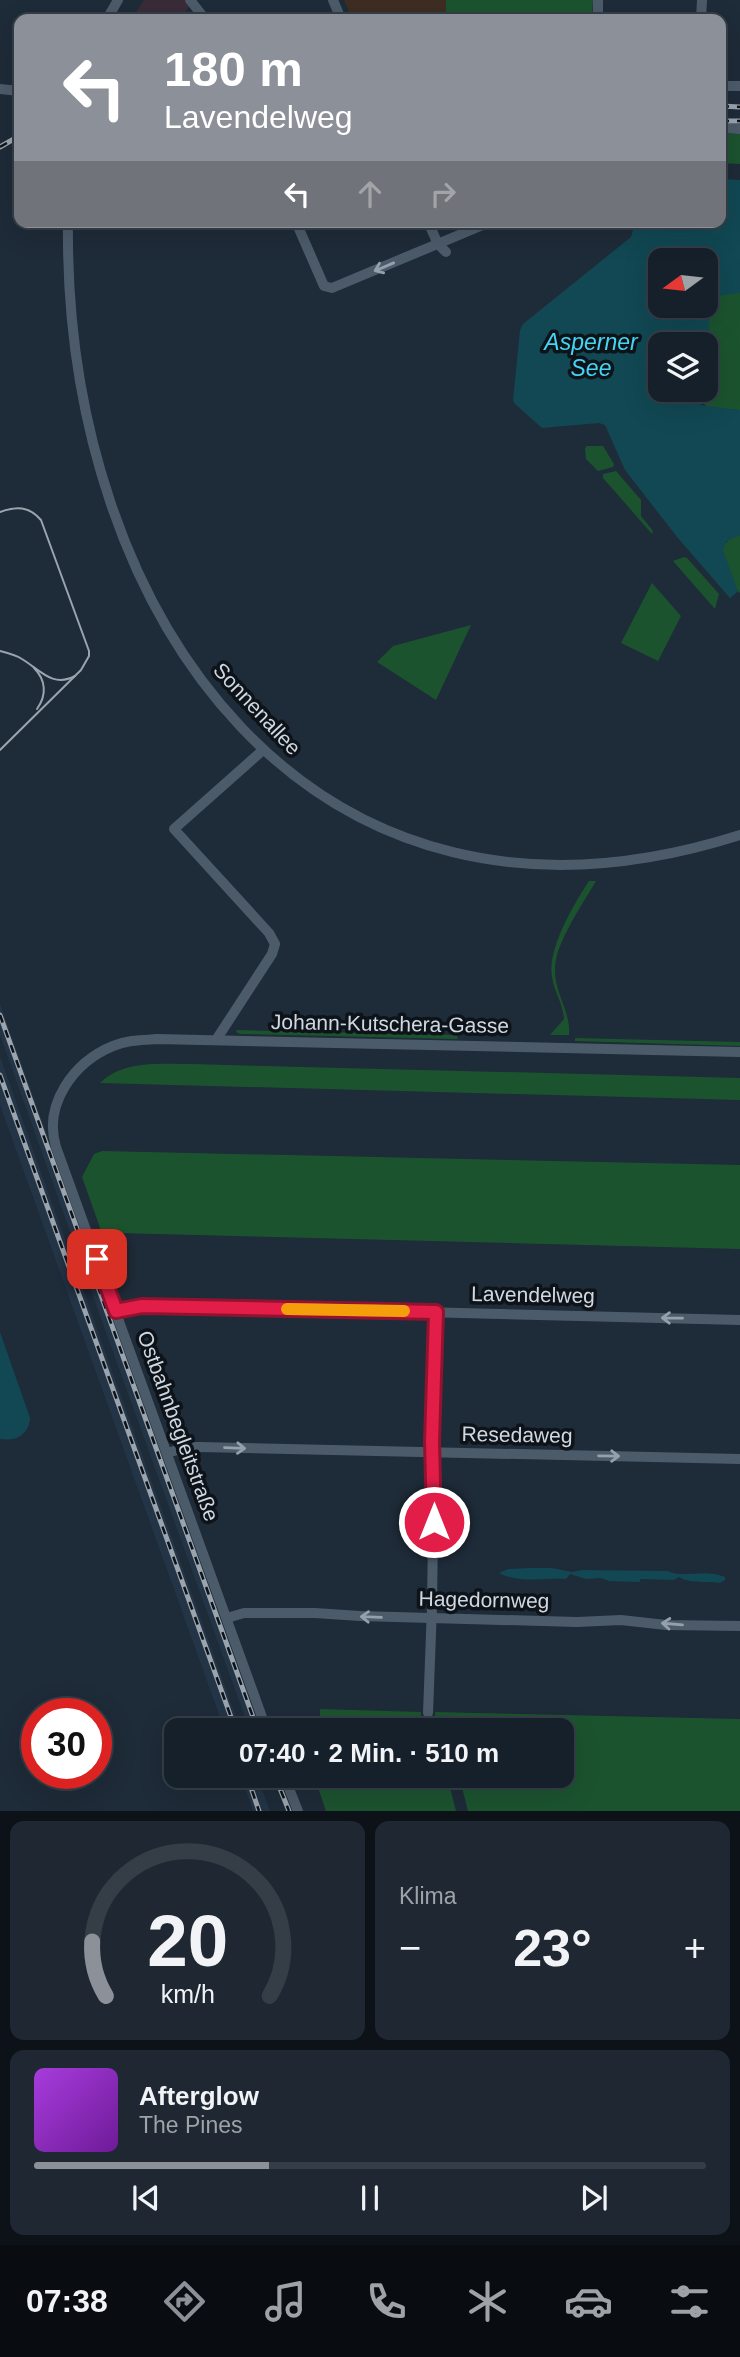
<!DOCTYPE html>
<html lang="de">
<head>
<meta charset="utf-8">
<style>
	:root { --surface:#16202a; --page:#1f2832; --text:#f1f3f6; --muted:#9ea3a8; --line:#353e47; --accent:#8c9099 }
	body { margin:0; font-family:Arial,sans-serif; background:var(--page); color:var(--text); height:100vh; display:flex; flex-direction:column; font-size:26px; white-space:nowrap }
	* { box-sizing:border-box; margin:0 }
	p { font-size:23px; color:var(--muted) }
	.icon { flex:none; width:38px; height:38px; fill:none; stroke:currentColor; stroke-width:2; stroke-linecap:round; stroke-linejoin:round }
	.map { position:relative; height:1811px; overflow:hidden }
	.side { display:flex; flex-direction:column; gap:10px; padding:10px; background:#0c1217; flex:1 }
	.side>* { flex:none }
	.banner { position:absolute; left:14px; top:14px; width:712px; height:214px; border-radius:14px; box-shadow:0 7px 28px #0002,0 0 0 2px var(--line); background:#8c9099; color:#fff; overflow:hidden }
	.needle { width:46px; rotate:255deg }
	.buttons { position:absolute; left:648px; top:248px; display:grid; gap:14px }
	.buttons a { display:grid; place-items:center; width:70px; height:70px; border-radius:14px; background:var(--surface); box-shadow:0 7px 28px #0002,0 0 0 2px var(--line); font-size:35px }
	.speed { position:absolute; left:21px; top:1698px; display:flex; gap:14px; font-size:35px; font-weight:700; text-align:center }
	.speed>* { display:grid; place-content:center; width:91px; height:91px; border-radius:50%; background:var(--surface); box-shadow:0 7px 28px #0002,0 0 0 2px var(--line); line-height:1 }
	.speed .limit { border:10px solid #d22; background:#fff; color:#111 }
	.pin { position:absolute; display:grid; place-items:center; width:60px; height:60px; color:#fff; margin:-30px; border-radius:14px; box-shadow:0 4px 10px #0006 }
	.me { position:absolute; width:77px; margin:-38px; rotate:0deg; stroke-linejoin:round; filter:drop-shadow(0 0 5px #0008) }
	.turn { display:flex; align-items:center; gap:24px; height:147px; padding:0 35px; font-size:32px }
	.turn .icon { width:91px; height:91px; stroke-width:2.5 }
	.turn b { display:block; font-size:49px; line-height:60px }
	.lanes { display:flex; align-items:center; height:66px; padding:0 35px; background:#0003; justify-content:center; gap:35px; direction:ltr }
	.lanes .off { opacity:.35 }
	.big { font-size:52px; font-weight:700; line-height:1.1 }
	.side .tile { flex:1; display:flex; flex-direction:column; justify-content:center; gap:10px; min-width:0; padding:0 24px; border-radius:14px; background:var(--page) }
	.side .dial { align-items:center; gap:0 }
	.dial svg { height:182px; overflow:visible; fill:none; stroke:var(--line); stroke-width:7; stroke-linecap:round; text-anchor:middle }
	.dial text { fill:var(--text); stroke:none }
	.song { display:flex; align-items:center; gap:21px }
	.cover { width:84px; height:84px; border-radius:10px; background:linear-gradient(135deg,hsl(280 70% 55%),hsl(280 70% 35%)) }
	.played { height:7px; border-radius:4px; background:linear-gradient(90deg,var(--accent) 35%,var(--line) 35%) }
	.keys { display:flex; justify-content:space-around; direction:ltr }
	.heat { display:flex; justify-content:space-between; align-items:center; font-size:38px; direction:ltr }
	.side .tiles { flex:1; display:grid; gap:10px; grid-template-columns:1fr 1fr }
	.tile:last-child { grid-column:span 2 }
	.trip { position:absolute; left:164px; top:1718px; width:410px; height:70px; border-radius:14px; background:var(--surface); box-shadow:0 7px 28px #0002,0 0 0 2px var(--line); font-weight:700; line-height:70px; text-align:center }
	.tab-bar { display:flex; height:112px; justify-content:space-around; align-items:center; background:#090d11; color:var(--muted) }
	.tab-bar .icon { width:49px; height:49px }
	.tab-bar .on { color:var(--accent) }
	.tab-bar b { font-size:32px; color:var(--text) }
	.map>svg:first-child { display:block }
	.commercial { fill:#3a2b38 }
	.built { fill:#233446 }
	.education { fill:#3d2d22 }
	.green { fill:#1c532f }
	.water { fill:#114853; fill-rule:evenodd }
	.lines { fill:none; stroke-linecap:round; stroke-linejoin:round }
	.minor { stroke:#4c5b6a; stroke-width:10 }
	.tram { stroke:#9aa4ae; stroke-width:2 }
	.rail-casing { stroke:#9aa4ae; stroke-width:5 }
	.rail { stroke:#0d1319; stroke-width:2.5; stroke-dasharray:8; stroke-linecap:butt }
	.oneway { stroke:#94a0ab }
	.route-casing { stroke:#92132f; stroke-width:18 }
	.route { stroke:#e11d48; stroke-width:12 }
	.slow { stroke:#f59e0b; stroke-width:12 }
	.labels { text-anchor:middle; stroke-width:7; stroke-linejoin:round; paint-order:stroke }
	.street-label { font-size:21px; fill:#cfd8e1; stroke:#0d1319 }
	.water-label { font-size:23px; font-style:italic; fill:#43d5f2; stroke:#0d1319 }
</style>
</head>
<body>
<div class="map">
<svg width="740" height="1811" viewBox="0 0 740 1811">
	<rect width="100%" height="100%" fill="#1e2b38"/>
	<!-- commercial -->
	<path class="commercial" d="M144,0H184L189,6L182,19H131Z"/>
	<!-- built -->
	<g class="built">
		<path d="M0,1004L114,1320L261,1731H250L104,1327L0,1035Z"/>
		<path d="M0,1056L48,1192L241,1731H225L0,1105Z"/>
		<path d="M241,1776H257L270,1811H253Z"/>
	</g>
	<!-- education -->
	<path class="education" d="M344,0H446V19H352Z"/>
	<!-- green -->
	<g class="green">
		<path d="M446,0H593L592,19H446Z"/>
		<path d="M721,134H740V164L721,163Z"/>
		<path d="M740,287V410C718,408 703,413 695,390H705V345H703L706,340L710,302L713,298Z"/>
		<path d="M587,446H603L614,464L613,467L598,471L586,459L585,448Z"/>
		<path d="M616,471L641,500V516L653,531L652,534L603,478V474Z"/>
		<path d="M740,535V593L738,591L730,598L708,572L723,566V546L730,539Z"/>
		<path d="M684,557L687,558L719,594L715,609L673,561Z"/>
		<path d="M652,583L681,616L658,661L621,643Z"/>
		<path d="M471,625L436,700L377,662L393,646Z"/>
		<path d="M589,881H596C583,904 554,944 555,971C555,994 571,1012 569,1035H550L564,1019C563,1003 554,992 552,977C547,949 574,904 589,881Z"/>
		<path d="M237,1030L458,1035L457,1039L240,1034L236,1032Z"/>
		<path d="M575,1038L740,1042V1046L575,1041Z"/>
		<path d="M190,1064L740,1078V1100L100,1083C123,1060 161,1064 190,1064Z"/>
		<path d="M102,1151L740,1165V1249L118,1233L104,1239L82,1177L94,1154Z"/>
		<path d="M320,1709L421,1712V1731H320Z"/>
		<path d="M435,1712L740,1719V1811H468L459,1776H562V1731H435Z"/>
		<path d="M314,1776H447L456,1811H326Z"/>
	</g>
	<!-- water -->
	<g class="water">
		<path d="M721,179L740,180V293L718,296L710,302L709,331L703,345H660V390H695L701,405L740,410V535L726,542L723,550L738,591L730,598L677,537L625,470L605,425L599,423L542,428L515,404L513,400L520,330L523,324L631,237L634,226L639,222H721ZM660,261H705V306H660Z"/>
		<path d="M0,1332L30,1418C29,1434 16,1442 0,1439Z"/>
		<path d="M530,1568H552L572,1572L582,1570L668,1571C682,1579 704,1568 725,1577V1580L720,1583C707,1580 692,1585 679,1577L674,1580L640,1579V1582L609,1581L601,1578L586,1579L570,1574L566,1579C545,1578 517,1583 499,1573L508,1569Z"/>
	</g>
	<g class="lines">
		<!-- minor -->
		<g class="minor">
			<path d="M190,0L205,19"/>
			<path d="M333,0L341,19"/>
			<path d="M107,19L118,0"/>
			<path d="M598,19V0"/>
			<path d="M701,19L702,0"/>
			<path d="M721,86H740"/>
			<path d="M0,89L19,91"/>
			<path d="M721,128L740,129"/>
			<path d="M68,222C63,614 310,972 740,835"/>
			<path d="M296,222L324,286L332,288L490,222"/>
			<path d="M428,222L438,244L446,252"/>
			<path d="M216,1040L272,954L275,944L269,933L174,829L263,750"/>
			<path d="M116,1311L142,1305L740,1320"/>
			<path d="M167,1453L188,1447H199L740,1459"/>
			<path d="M227,1618L244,1613H315L360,1616L577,1622L621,1620L666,1625L740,1626"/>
			<path d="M428,1713L432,1607L436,1312"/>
			<path d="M267,1731L56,1147C43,1104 74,1062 113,1046C127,1040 142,1040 157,1039L740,1052"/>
			<path d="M284,1776L298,1811"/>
		</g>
		<!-- tram -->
		<g class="tram">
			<path d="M0,512C16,506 29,506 41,520L89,651V656L81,670L0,750"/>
			<path d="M0,651C8,653 16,655 22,659C40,670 53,688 75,676"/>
			<path d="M34,668C46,680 47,695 37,709"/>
		</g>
		<defs>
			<g id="rail">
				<path d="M721,106L740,107"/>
				<path d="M721,121H740"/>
				<path d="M0,147L19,136"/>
				<path d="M0,1015L258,1731"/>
				<path d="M0,1075L236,1731"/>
				<path d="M247,1776L259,1811"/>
				<path d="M275,1776L289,1811"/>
			</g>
		</defs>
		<!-- rail casing -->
		<use href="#rail" class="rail-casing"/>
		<!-- rail -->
		<use href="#rail" class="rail"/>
	</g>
	<!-- one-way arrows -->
	<defs><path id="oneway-shaft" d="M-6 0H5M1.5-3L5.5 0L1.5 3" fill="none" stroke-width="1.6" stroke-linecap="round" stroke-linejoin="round" transform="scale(1.75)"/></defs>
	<g class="oneway">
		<use href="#oneway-shaft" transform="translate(384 267) rotate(157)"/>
		<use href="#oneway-shaft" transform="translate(672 1318) rotate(-179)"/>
		<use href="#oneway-shaft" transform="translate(235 1448) rotate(2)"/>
		<use href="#oneway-shaft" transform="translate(609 1456) rotate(1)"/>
		<use href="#oneway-shaft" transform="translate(371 1617) rotate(-178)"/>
		<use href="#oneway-shaft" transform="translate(672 1624) rotate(-175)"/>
	</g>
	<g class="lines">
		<defs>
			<path id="route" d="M97,1259L116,1311L142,1306L436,1312L432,1441L434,1522"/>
		</defs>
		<!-- route casing -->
		<use href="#route" class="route-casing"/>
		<!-- route -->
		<use href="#route" class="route"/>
		<!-- slow -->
		<path class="slow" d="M287,1309L404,1311"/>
	</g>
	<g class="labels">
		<!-- street labels -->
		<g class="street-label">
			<text transform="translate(257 709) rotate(47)" y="7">Sonnenallee</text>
			<text transform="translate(390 1024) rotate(1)" y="7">Johann-Kutschera-Gasse</text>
			<text transform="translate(533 1295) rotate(1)" y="7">Lavendelweg</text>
			<text transform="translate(178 1426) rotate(70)" y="7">Ostbahnbegleitstraße</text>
			<text transform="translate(517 1435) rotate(1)" y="7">Resedaweg</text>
			<text transform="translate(484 1600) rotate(1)" y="7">Hagedornweg</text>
		</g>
		<!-- water labels -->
		<g class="water-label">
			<text x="591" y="350">Asperner<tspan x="591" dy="26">See</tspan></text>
		</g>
	</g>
</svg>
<div class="buttons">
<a><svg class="needle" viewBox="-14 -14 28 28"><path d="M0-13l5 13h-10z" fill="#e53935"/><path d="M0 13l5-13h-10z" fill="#9ea3a8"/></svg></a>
<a><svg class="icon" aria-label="layers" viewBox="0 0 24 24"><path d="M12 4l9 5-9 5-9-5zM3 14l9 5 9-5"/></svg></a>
</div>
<div class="speed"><div class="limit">30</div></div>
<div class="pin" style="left:97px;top:1259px;background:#d93025"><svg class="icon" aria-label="arrive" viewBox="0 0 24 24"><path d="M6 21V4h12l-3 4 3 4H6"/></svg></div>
<svg class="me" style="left:434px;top:1522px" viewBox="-20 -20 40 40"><circle r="17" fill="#e11d48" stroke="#fff" stroke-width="3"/><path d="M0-11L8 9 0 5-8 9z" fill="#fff"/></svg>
<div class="trip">07:40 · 2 Min. · 510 m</div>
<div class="banner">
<div class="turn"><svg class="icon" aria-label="left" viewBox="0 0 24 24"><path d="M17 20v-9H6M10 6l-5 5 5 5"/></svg><div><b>180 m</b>Lavendelweg</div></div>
<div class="lanes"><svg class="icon" aria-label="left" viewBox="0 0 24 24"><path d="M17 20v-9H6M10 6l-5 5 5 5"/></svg><svg class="icon off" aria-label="ahead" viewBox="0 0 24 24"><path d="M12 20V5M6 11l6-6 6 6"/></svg><svg class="icon off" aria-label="right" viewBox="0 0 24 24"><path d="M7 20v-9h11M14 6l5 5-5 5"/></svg></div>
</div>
</div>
<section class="side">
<div class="tiles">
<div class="tile dial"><svg viewBox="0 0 100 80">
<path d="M14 69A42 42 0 1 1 86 69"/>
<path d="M14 69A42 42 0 0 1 8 45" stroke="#8c9099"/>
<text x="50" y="56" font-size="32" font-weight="700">20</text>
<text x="50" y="72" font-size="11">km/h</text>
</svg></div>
<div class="tile"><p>Klima</p>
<div class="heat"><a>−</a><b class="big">23°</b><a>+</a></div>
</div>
<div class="tile">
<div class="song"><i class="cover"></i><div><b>Afterglow</b><p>The Pines</p></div></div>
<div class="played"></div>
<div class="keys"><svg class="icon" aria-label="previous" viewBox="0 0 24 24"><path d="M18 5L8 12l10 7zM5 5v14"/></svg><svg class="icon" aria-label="pause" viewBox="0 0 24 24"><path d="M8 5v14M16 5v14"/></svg><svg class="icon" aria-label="next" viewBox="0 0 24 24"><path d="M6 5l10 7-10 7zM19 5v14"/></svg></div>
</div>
</div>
</section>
<nav class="tab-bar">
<b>07:38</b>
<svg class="icon on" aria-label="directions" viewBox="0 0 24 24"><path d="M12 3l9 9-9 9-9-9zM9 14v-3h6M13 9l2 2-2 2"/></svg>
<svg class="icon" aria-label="music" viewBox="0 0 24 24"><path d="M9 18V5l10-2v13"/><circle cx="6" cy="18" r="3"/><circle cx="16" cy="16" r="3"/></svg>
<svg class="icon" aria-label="phone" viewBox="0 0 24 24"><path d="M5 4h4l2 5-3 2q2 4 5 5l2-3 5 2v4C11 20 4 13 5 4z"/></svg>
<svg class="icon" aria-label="climate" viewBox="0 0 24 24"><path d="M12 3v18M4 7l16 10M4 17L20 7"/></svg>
<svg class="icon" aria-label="car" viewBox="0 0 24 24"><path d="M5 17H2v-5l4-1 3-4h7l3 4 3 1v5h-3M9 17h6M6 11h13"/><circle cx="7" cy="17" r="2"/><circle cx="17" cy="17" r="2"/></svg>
<svg class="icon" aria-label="filters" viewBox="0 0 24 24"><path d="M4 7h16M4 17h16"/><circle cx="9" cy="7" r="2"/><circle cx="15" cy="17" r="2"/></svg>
</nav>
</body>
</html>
